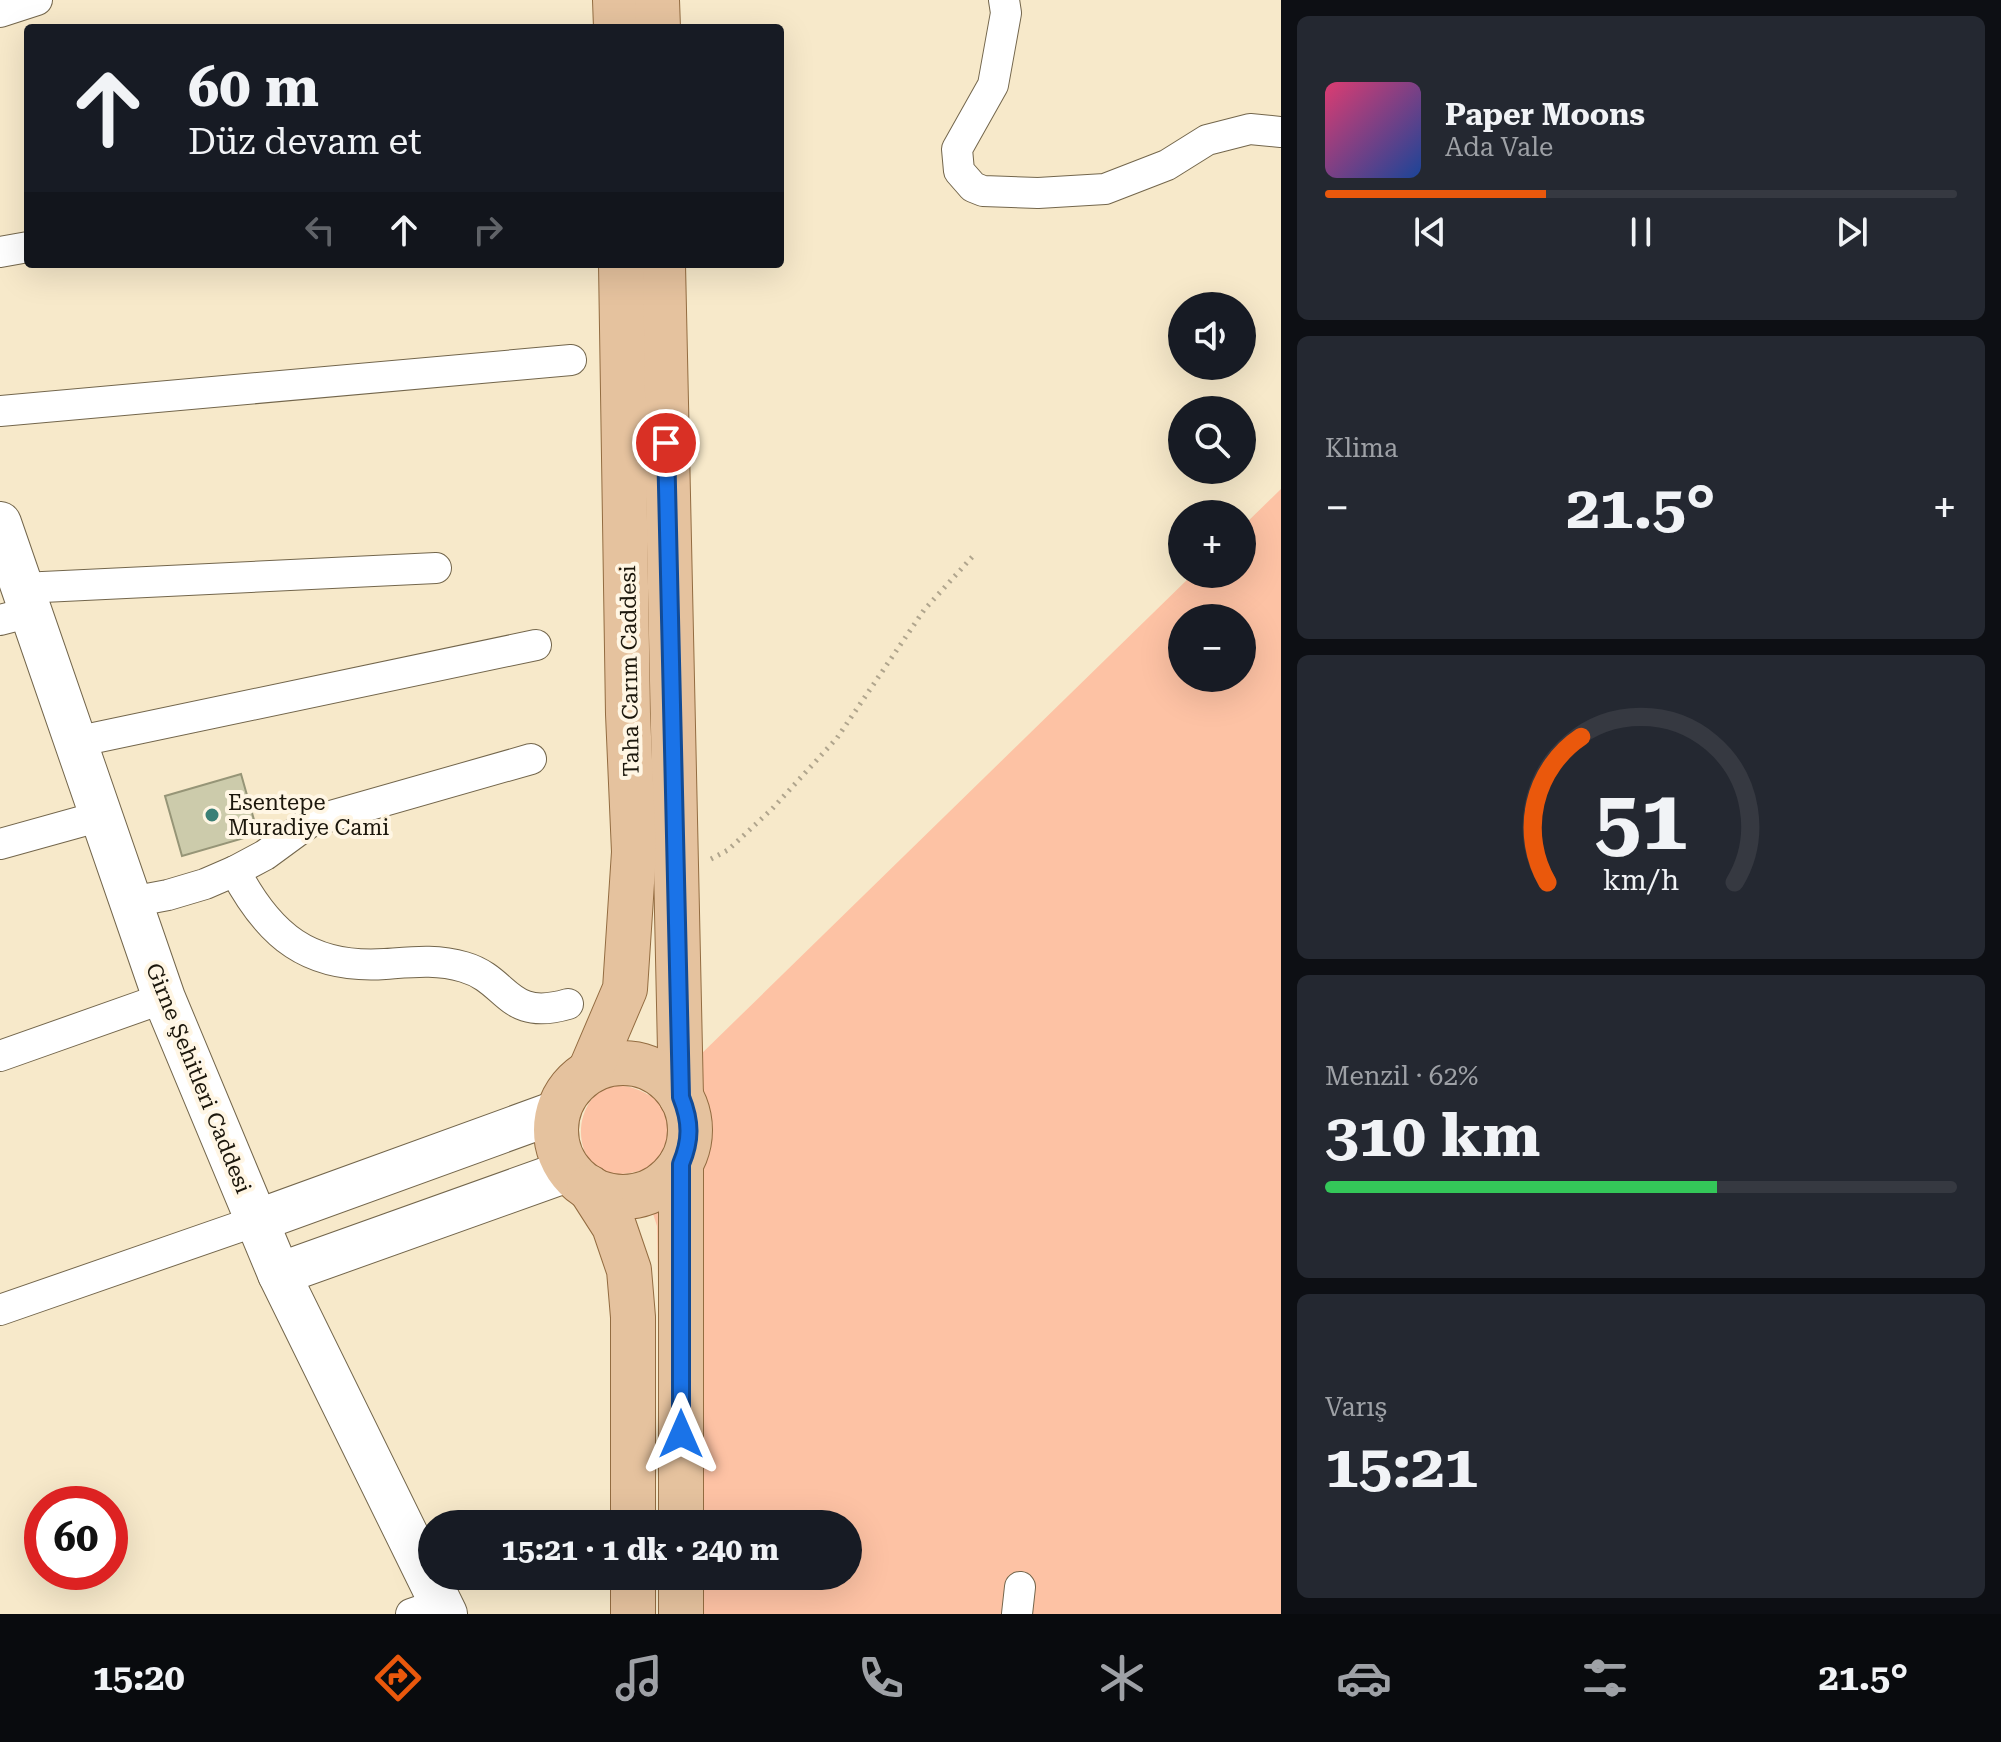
<!DOCTYPE html>
<html lang="tr">
<head>
<meta charset="utf-8">
<style>
	:root { --surface:#171b24; --page:#242831; --text:#f1f3f6; --muted:#9ea1a6; --line:#363941; --accent:#ea580c }
	body { margin:0; font-family:"Roboto Serif",serif; background:var(--page); color:var(--text); height:100vh; display:flex; flex-direction:column; font-size:30px; white-space:nowrap }
	* { box-sizing:border-box; margin:0 }
	p { font-size:26px; color:var(--muted) }
	.icon { flex:none; width:44px; height:44px; fill:none; stroke:currentColor; stroke-width:2; stroke-linecap:round; stroke-linejoin:round }
	.map { position:relative; flex:1; overflow:hidden }
	.details { display:flex; flex-direction:column; gap:16px; padding:16px; background:#0d0f14; width:720px }
	.details>* { flex:none }
	.guide { position:absolute; left:24px; top:24px; width:760px; height:244px; border-radius:8px; box-shadow:0 8px 32px #0002; background:#171b24; color:var(--text); overflow:hidden }
	.tools { position:absolute; left:1168px; top:292px; display:grid; gap:16px }
	.tools a { display:grid; place-items:center; width:88px; height:88px; border-radius:50%; background:var(--surface); box-shadow:0 8px 32px #0002; font-size:40px }
	.speed { position:absolute; left:24px; top:1486px; display:flex; gap:16px; font-size:40px; font-weight:700; text-align:center }
	.speed>* { display:grid; place-content:center; width:104px; height:104px; border-radius:50%; background:var(--surface); box-shadow:0 8px 32px #0002; line-height:1 }
	.speed .limit { border:12px solid #d22; background:#fff; color:#111 }
	.pin { position:absolute; display:grid; place-items:center; width:68px; height:68px; color:#fff; margin:-34px; border:4px solid #fff; border-radius:50%; box-shadow:0 2px 8px #0007 }
	.me { position:absolute; width:88px; margin:-44px; rotate:0deg; stroke-linejoin:round; filter:drop-shadow(0 0 6px #0008) }
	.turn { display:flex; align-items:center; gap:28px; height:168px; padding:0 32px; font-size:36px }
	.turn .icon { width:104px; height:104px; stroke-width:2.5 }
	.turn b { display:block; font-size:56px; line-height:68px }
	.lanes { display:flex; align-items:center; height:76px; padding:0 32px; background:#0003; justify-content:center; gap:40px; direction:ltr }
	.lanes .off { opacity:.35 }
	.big { font-size:60px; font-weight:700; line-height:1.1 }
	.details .card { flex:1; display:flex; flex-direction:column; justify-content:center; gap:12px; min-width:0; padding:0 28px; border-radius:12px; background:var(--page) }
	.details .dial { align-items:center; gap:0 }
	.dial svg { height:208px; overflow:visible; fill:none; stroke:var(--line); stroke-width:7; stroke-linecap:round; text-anchor:middle }
	.dial text { fill:var(--text); stroke:none }
	.song { display:flex; align-items:center; gap:24px }
	.cover { width:96px; height:96px; border-radius:12px; background:linear-gradient(135deg,hsl(340 70% 55%),hsl(220 70% 35%)) }
	.played { height:8px; border-radius:4px; background:linear-gradient(90deg,var(--accent) 35%,var(--line) 35%) }
	.keys { display:flex; justify-content:space-around; direction:ltr }
	.heat { display:flex; justify-content:space-between; align-items:center; font-size:44px; direction:ltr }
	.charge { height:12px; border-radius:6px; background:linear-gradient(90deg,#34c759 62%,var(--line) 0) }
	.trip { position:absolute; left:418px; top:1510px; width:444px; height:80px; border-radius:40px; background:var(--surface); box-shadow:0 8px 32px #0002; font-weight:700; line-height:80px; text-align:center }
	.menu { display:flex; height:128px; justify-content:space-around; align-items:center; background:#090b0e; color:var(--muted) }
	.menu .icon { width:56px; height:56px }
	.menu .on { color:var(--accent) }
	.menu b { font-size:36px; color:var(--text) }
	main { display:flex; flex:1; min-height:0 }
	.map>svg:first-child { display:block }
	.green { fill:#fdc2a4; fill-rule:evenodd }
	.building { fill:#cccbab; stroke:#969577; stroke-width:2 }
	.lines { fill:none; stroke-linecap:round; stroke-linejoin:round }
	.street-casing { stroke:#73664c; stroke-width:32 }
	.secondary-casing { stroke:#73664c; stroke-width:44 }
	.primary-casing { stroke:#936c41; stroke-width:46 }
	.path { stroke:#b0a58d; stroke-width:5; stroke-dasharray:2 6; stroke-linecap:butt }
	.street { stroke:#fff; stroke-width:30 }
	.secondary { stroke:#fff; stroke-width:42 }
	.primary { stroke:#e5c29e; stroke-width:44 }
	.route-casing { stroke:#114b97; stroke-width:20 }
	.route { stroke:#1a73e8; stroke-width:14 }
	.poi-dot { fill:#3b8076; stroke:#fff6e4; stroke-width:3 }
	.labels { text-anchor:middle; stroke-width:8; stroke-linejoin:round; paint-order:stroke }
	.street-label { font-size:22px; fill:#1c170c; stroke:#fff6e4 }
	.poi-label { font-size:22px; fill:#1c170c; stroke:#fff6e4; text-anchor:start }
</style>
</head>
<body>
<main>
<div class="map">
<svg width="1281" height="1614" viewBox="0 0 1281 1614">
	<rect width="100%" height="100%" fill="#f7e9ca"/>
	<!-- green -->
	<path class="green" d="M1281,489V1614H664L663,1576H848V1524H662L657,1226L639,1171C549,1197 571,1040 655,1099L1193,574H1242V527ZM1182,618H1242V678H1182Z"/>
	<!-- building -->
	<path class="building" d="M241,774L258,834L182,856L165,796Z"/>
	<g class="lines">
		<defs>
			<g id="street">
				<path d="M1004,0L1006,13L993,85L957,149L959,171L973,187L983,191L1038,193L1105,189L1167,165L1207,140L1250,129L1281,132"/>
				<path d="M0,12L37,0"/>
				<path d="M0,252L28,247"/>
				<path d="M0,411L571,360"/>
				<path d="M22,588L436,568"/>
				<path d="M0,620L31,612"/>
				<path d="M75,742L536,645"/>
				<path d="M0,844L101,816"/>
				<path d="M235,871C269,936 309,969 385,964C413,962 437,959 464,967C509,980 506,1022 568,1004"/>
				<path d="M131,902L168,895L205,884L235,871L265,855L310,822L531,759"/>
				<path d="M0,1056L164,998"/>
				<path d="M0,1310L256,1221"/>
				<path d="M411,1614L440,1604"/>
				<path d="M1017,1614L1020,1587"/>
			</g>
			<g id="secondary">
				<path d="M0,523L164,998L279,1274L446,1614"/>
				<path d="M256,1221L559,1111"/>
				<path d="M279,1274L570,1170"/>
			</g>
			<g id="primary">
				<path d="M615,0L616,28"/>
				<path d="M657,0L658,28"/>
				<path d="M663,264L681,1097"/>
				<circle cx="623" cy="1130" r="67"/>
				<path d="M590,1071L625,989L634,852L628,714L621,264"/>
				<path d="M681,1164V1524"/>
				<path d="M589,1187L614,1226L629,1270L633,1317V1524"/>
				<path d="M633,1576V1614"/>
				<path d="M681,1576V1614"/>
			</g>
		</defs>
		<!-- street casing -->
		<use href="#street" class="street-casing"/>
		<!-- secondary casing -->
		<use href="#secondary" class="secondary-casing"/>
		<!-- primary casing -->
		<use href="#primary" class="primary-casing"/>
		<!-- path -->
		<path class="path" d="M711,859L728,850L772,809L837,738L924,610L973,556"/>
		<!-- street -->
		<use href="#street" class="street"/>
		<!-- secondary -->
		<use href="#secondary" class="secondary"/>
		<!-- primary -->
		<use href="#primary" class="primary"/>
	</g>
	<g class="lines">
		<defs>
			<path id="route" d="M666,443L681,1097C691,1122 691,1140 681,1164V1434"/>
		</defs>
		<!-- route casing -->
		<use href="#route" class="route-casing"/>
		<!-- route -->
		<use href="#route" class="route"/>
	</g>
	<!-- markers -->
	<circle class="poi-dot" cx="212" cy="815" r="8"/>
	<g class="labels">
		<!-- street labels -->
		<g class="street-label">
			<text transform="translate(629 671) rotate(-91)" y="8">Taha Carım Caddesi</text>
			<text transform="translate(199 1078) rotate(68)" y="8">Girne Şehitleri Caddesi</text>
		</g>
		<!-- poi labels -->
		<g class="poi-label">
			<text x="228" y="810">Esentepe<tspan x="228" dy="25">Muradiye Cami</tspan></text>
		</g>
	</g>
</svg>
<div class="tools">
<a><svg class="icon" aria-label="sound" viewBox="0 0 24 24"><path d="M4 9h4l5-4v14l-5-4H4zM17 9q2 3 0 6"/></svg></a>
<a><svg class="icon" aria-label="search" viewBox="0 0 24 24"><circle cx="10" cy="10" r="6"/><path d="M15 15l6 6"/></svg></a>
<a>+</a>
<a>−</a>
</div>
<div class="speed"><div class="limit">60</div></div>
<div class="pin" style="left:666px;top:443px;background:#d93025"><svg class="icon" aria-label="arrive" viewBox="0 0 24 24"><path d="M6 21V4h12l-3 4 3 4H6"/></svg></div>
<svg class="me" style="left:681px;top:1434px" viewBox="-20 -20 40 40"><path d="M0-17L14 15 0 8-14 15z" fill="#1a73e8" stroke="#fff" stroke-width="4"/></svg>
<div class="trip">15:21 · 1 dk · 240 m</div>
<div class="guide">
<div class="turn"><svg class="icon" aria-label="ahead" viewBox="0 0 24 24"><path d="M12 20V5M6 11l6-6 6 6"/></svg><div><b>60 m</b>Düz devam et</div></div>
<div class="lanes"><svg class="icon off" aria-label="left" viewBox="0 0 24 24"><path d="M17 20v-9H6M10 6l-5 5 5 5"/></svg><svg class="icon" aria-label="ahead" viewBox="0 0 24 24"><path d="M12 20V5M6 11l6-6 6 6"/></svg><svg class="icon off" aria-label="right" viewBox="0 0 24 24"><path d="M7 20v-9h11M14 6l5 5-5 5"/></svg></div>
</div>
</div>
<section class="details">
<div class="card">
<div class="song"><i class="cover"></i><div><b>Paper Moons</b><p>Ada Vale</p></div></div>
<div class="played"></div>
<div class="keys"><svg class="icon" aria-label="previous" viewBox="0 0 24 24"><path d="M18 5L8 12l10 7zM5 5v14"/></svg><svg class="icon" aria-label="pause" viewBox="0 0 24 24"><path d="M8 5v14M16 5v14"/></svg><svg class="icon" aria-label="next" viewBox="0 0 24 24"><path d="M6 5l10 7-10 7zM19 5v14"/></svg></div>
</div>
<div class="card"><p>Klima</p>
<div class="heat"><a>−</a><b class="big">21.5°</b><a>+</a></div>
</div>
<div class="card dial"><svg viewBox="0 0 100 80">
<path d="M14 69A42 42 0 1 1 86 69"/>
<path d="M14 69A42 42 0 0 1 27 13" stroke="#ea580c"/>
<text x="50" y="56" font-size="32" font-weight="700">51</text>
<text x="50" y="72" font-size="11">km/h</text>
</svg></div>
<div class="card"><p>Menzil · 62%</p><b class="big">310 km</b><div class="charge"></div></div>
<div class="card"><p>Varış</p><b class="big">15:21</b></div>
</section>
</main>
<nav class="menu">
<b>15:20</b>
<svg class="icon on" aria-label="directions" viewBox="0 0 24 24"><path d="M12 3l9 9-9 9-9-9zM9 14v-3h6M13 9l2 2-2 2"/></svg>
<svg class="icon" aria-label="music" viewBox="0 0 24 24"><path d="M9 18V5l10-2v13"/><circle cx="6" cy="18" r="3"/><circle cx="16" cy="16" r="3"/></svg>
<svg class="icon" aria-label="phone" viewBox="0 0 24 24"><path d="M5 4h4l2 5-3 2q2 4 5 5l2-3 5 2v4C11 20 4 13 5 4z"/></svg>
<svg class="icon" aria-label="climate" viewBox="0 0 24 24"><path d="M12 3v18M4 7l16 10M4 17L20 7"/></svg>
<svg class="icon" aria-label="car" viewBox="0 0 24 24"><path d="M5 17H2v-5l4-1 3-4h7l3 4 3 1v5h-3M9 17h6M6 11h13"/><circle cx="7" cy="17" r="2"/><circle cx="17" cy="17" r="2"/></svg>
<svg class="icon" aria-label="filters" viewBox="0 0 24 24"><path d="M4 7h16M4 17h16"/><circle cx="9" cy="7" r="2"/><circle cx="15" cy="17" r="2"/></svg>
<b>21.5°</b>
</nav>
</body>
</html>
